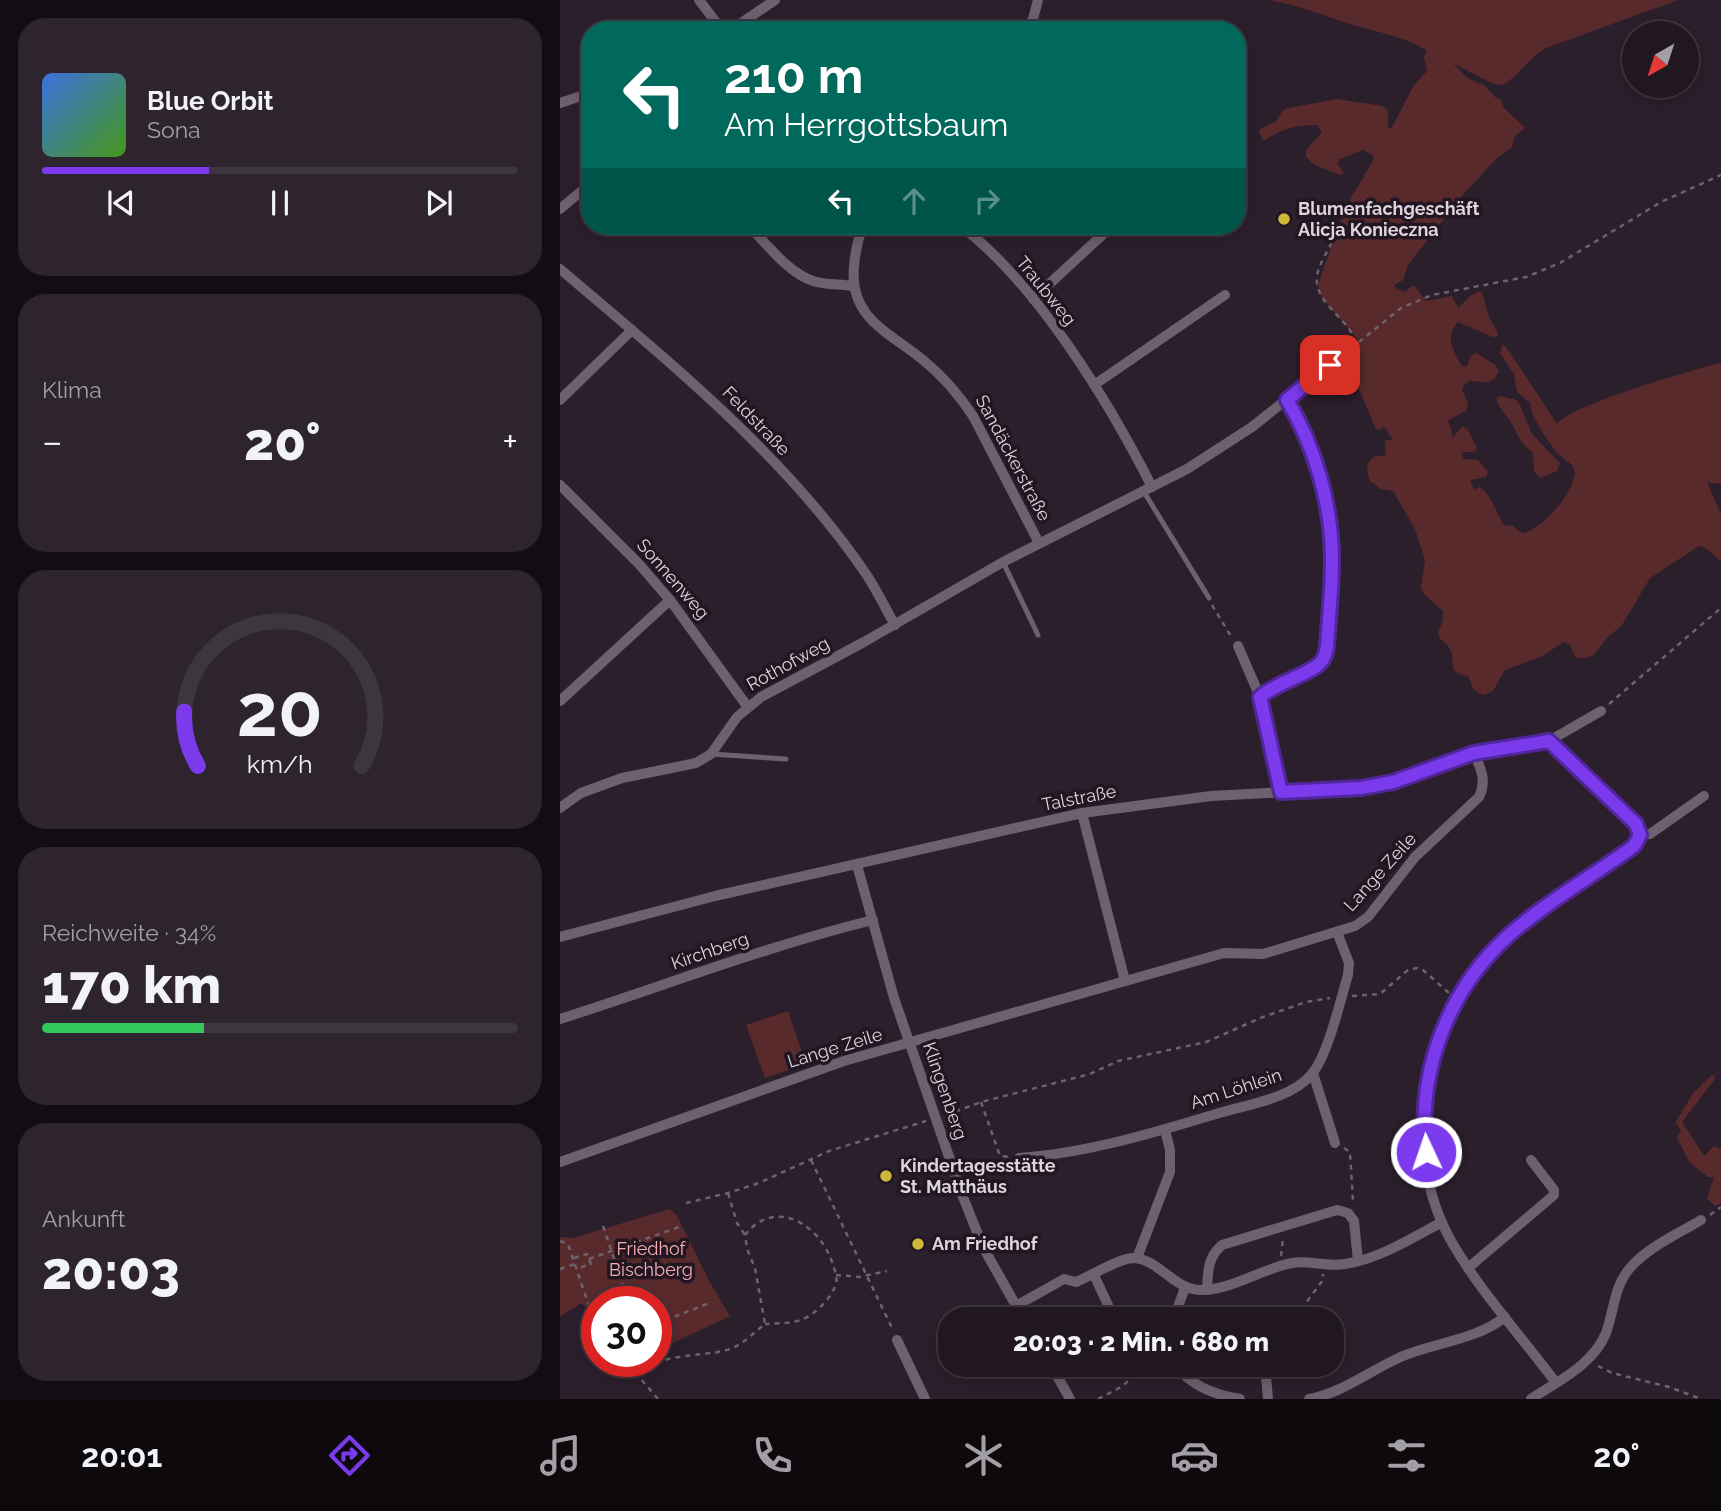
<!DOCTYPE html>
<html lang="de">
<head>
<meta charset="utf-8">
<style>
	:root { --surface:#211721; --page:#2d242e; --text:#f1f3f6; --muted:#a29fa5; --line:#3e363f; --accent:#7c3aed }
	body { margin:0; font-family:Raleway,sans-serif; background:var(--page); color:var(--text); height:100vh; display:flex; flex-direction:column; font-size:26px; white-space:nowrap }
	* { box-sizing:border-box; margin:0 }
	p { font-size:23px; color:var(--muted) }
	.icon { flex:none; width:38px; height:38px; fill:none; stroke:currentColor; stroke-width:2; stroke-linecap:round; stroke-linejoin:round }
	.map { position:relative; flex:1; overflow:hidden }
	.details { display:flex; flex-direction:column; gap:18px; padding:18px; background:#120d12; width:560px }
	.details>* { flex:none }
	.guide { position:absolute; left:21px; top:21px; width:665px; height:214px; border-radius:28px; box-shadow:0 4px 18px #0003,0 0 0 2px var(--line); background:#00695c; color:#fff; overflow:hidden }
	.needle { width:46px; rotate:219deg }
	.controls { position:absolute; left:1062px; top:21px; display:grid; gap:14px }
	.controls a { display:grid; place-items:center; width:77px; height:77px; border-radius:50%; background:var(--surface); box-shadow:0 4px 18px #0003,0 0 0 2px var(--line); font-size:35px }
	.speed { position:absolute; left:21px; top:1286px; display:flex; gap:14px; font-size:35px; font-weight:700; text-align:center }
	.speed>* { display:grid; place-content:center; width:91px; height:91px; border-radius:50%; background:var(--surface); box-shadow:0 4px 18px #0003,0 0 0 2px var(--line); line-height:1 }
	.speed .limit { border:10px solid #d22; background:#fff; color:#111 }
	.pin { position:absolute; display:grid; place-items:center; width:60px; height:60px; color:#fff; margin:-30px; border-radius:14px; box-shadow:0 4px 10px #0006 }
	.me { position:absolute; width:77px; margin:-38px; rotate:357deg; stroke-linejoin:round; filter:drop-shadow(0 0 5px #0008) }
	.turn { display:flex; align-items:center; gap:24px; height:147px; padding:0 28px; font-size:32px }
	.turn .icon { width:91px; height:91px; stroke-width:2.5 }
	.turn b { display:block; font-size:49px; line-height:60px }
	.lanes { display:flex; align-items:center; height:66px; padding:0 28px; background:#0003; justify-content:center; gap:35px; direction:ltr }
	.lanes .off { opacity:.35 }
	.big { font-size:52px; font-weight:800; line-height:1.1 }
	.details .card { flex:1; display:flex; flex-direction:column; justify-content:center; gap:10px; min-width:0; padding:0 24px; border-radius:28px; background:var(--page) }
	.details .dial { align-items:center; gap:0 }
	.dial svg { height:182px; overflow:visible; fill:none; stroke:var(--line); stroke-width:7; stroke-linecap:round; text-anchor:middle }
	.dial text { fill:var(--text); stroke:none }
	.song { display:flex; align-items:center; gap:21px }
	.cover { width:84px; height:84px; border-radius:10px; background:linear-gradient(135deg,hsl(220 70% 55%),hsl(100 70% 35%)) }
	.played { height:7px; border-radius:4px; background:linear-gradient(90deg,var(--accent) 35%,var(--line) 35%) }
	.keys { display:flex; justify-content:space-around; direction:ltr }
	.heat { display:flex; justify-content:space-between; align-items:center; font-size:38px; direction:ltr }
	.charge { height:10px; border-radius:5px; background:linear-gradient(90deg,#34c759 34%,var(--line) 0) }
	.trip { position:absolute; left:378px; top:1307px; width:406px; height:70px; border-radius:28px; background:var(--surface); box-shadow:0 4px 18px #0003,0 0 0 2px var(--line); font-weight:800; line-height:70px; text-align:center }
	.menu { display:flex; height:112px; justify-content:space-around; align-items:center; background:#0d090d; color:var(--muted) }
	.menu .icon { width:49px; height:49px }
	.menu .selected { color:var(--accent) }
	.menu b { font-size:32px; color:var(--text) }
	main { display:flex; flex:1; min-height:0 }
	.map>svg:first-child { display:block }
	.green { fill:#592a2c }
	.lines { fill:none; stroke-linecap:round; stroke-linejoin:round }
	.path { stroke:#6d626d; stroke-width:2.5; stroke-dasharray:5 5; stroke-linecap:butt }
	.service { stroke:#6f606f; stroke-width:5 }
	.minor { stroke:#6f606f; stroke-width:10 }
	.route-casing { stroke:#51269a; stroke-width:18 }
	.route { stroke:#7c3aed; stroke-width:12 }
	.poi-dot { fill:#d0b837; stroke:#221622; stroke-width:2.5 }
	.labels { text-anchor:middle; stroke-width:7; stroke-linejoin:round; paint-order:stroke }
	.poi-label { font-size:18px; font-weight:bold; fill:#ddd5dd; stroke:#221622; text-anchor:start }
	.street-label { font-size:18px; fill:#ddd5dd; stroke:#221622 }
	.park-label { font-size:18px; fill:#f5afb0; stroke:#221622 }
</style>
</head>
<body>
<main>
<section class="details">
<div class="card">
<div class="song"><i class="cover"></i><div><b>Blue Orbit</b><p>Sona</p></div></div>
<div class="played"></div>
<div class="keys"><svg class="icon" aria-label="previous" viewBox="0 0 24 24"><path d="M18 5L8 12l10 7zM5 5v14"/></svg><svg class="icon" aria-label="pause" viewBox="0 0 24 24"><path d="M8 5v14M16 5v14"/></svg><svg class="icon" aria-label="next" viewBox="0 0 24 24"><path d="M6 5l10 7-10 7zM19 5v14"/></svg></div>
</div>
<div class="card"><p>Klima</p>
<div class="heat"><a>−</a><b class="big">20°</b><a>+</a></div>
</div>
<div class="card dial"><svg viewBox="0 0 100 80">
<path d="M14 69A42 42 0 1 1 86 69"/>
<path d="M14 69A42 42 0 0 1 8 45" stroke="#7c3aed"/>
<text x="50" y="56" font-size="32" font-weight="700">20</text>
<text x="50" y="72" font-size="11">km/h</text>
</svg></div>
<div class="card"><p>Reichweite · 34%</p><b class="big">170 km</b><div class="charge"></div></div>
<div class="card"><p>Ankunft</p><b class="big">20:03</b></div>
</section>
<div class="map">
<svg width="1161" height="1399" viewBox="0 0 1161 1399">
	<rect width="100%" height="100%" fill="#2c1f2c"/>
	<!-- green -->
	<g class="green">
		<path d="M709,0H1118L986,48C967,58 958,78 942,85L931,83L893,63L906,77L925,86L935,97L941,100L943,107L965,128L955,136L952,147L936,159L901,197L848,265L843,280L834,285L837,289L844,292L854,285L866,301L892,296L898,308L910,296L920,291C926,299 925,306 928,314C931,323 937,328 938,336L933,337L898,322C884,336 893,351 902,366H907L911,356L917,353L935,365L939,371L935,378L928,382C916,384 908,375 902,390L908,403L906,411L888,420L893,437L902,427L907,429L917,448L914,452H902L903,459L918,460L928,472L926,477L910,480L914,490L919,487L925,491L932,502L944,526L951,525L962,533C982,531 1014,492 1015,472L1012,465L997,453L984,435L972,414L970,403L957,392L954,374L940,353L942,346L944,345L951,354L997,424C1013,404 1132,370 1161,363V484L1147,482L1161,514V561L1144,547L1139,546L1090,578L1062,625L1047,638L1034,655L1026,658H1018L1014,655L1010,645L1003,642L983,656L945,670L933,691L923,695L914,690L908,676C883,672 899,659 888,646C883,640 880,641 878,633L883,620V611L863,593L861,587L865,560L855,529L833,491L821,489L810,481L807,472L808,463L813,457L826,455L825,440H833L825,427L820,430L816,429L799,389L780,371L784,362L796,355L799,341L762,298L758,285L776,233L792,196L813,161V155L803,150L780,159L777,163L784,173L780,175L755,165L746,157V150L762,132L757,125C736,124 721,129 704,141L699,133V130L716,121L723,110L729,108L777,99L823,106L828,111V127L831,129L854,85L867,71L864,57L867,51C846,36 803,29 778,20C755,12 734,4 709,0Z"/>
		<path d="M941,396L956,400L959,403L972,434L1000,463L997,471L981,478L974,472L973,453C959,442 960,438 952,424C947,414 939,410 936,398Z"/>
		<path d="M228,1011L246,1064L205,1078L186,1025Z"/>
		<path d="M1152,1075L1155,1076L1154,1080L1122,1122L1144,1156L1154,1146L1161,1149V1203L1155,1206L1147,1199L1154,1177H1148L1130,1163L1117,1138L1121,1130L1115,1123L1134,1092Z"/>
		<path d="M110,1209L117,1216L149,1281L170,1316L96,1351V1302H37V1322L22,1303L0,1316V1237L13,1238Z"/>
	</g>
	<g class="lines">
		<!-- path -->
		<g class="path">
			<path d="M765,207C795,230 753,258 757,283C760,305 784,317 794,337"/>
			<path d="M799,342L841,308L872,295L966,277L1000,263L1101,202L1161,175"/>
			<path d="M652,605L672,638"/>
			<path d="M1049,704L1161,608"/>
			<path d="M792,996L820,994L848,970L857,968L863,970L889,993"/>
			<path d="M421,1102L440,1156L449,1157"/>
			<path d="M386,1115L421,1102L530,1074L558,1061L646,1042L703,1017L746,1002L770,998"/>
			<path d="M784,1148L790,1152L793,1201"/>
			<path d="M251,1160L333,1330"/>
			<path d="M168,1193L177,1223L185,1235"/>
			<path d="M126,1203L168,1193L199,1183L269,1151L366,1121"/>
			<path d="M1150,1215L1161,1207"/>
			<path d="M43,1226L65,1292L68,1291L73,1302"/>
			<path d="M0,1241L8,1244L29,1306"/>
			<path d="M721,1256L723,1238"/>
			<path d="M14,1258L27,1254L31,1264L16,1269"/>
			<path d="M29,1259L122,1226"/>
			<path d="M0,1269L15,1264"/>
			<path d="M276,1275L299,1277L327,1271"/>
			<path d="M743,1320V1307L763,1280V1274"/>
			<path d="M96,1324L152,1302"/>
			<path d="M1038,1366L1052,1373L1109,1387L1141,1399"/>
			<path d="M98,1399L80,1378C93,1351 144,1358 170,1349C184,1344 193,1333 205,1324L195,1268L187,1249L185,1235C215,1197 259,1224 272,1262C274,1269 278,1276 276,1284C272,1297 256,1314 243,1319C232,1324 217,1323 205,1324"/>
			<path d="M538,1399L563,1386L573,1376"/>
		</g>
		<!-- service -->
		<g class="service">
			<path d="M584,492L649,598"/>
			<path d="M443,562L478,635"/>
			<path d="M151,754L226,759"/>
		</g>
		<!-- minor -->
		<g class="minor">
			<path d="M139,0L162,30"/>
			<path d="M171,30L215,0"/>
			<path d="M466,30L473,19L478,0"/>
			<path d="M0,103L30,93"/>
			<path d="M0,209L30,184"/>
			<path d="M189,226C207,244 228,273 253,281C265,285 279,284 292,286"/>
			<path d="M303,226C298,239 295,253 294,267C289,318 329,332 363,360C383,376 399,395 413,416L479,543"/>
			<path d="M401,226C477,284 549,402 592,487"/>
			<path d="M0,269C107,360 227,457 306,574C317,590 325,608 335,625"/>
			<path d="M473,299L552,226"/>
			<path d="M534,385L665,295"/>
			<path d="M0,400L72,330"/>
			<path d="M0,485L79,564L110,600L187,706"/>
			<path d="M678,646L700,697"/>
			<path d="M0,701L110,600"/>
			<path d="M989,741L1076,824L1080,835L1074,846C1052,861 1031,877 1009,892C987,907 964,920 945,939C865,1018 835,1146 894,1246C923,1295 962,1337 996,1383"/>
			<path d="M721,792L700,697C715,684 753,672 761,662C765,658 766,652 767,646C769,618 772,588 772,560C772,506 755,446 727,400"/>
			<path d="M0,808L21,793L62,778L136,763L151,754L177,717L201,697L304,642L443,562L627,469L692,427L791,348"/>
			<path d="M522,813L565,981"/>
			<path d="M1080,835L1090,834L1144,796"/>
			<path d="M297,865L334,998L403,1197L423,1247L464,1320"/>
			<path d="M0,937L155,896L522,813L651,796L801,788L833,782L914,753L989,741L1041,711"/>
			<path d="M0,1019C104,986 207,946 313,920"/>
			<path d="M753,1073L775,1143"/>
			<path d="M459,1158C528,1153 597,1132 663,1112C691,1104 731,1098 751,1075C768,1056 780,1001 788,975L789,963L777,932"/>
			<path d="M0,1162L284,1061L664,953L703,954L795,926L808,917L855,857L919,797C927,781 921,769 914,753"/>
			<path d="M577,1258L610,1172V1150L605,1130"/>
			<path d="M908,1268L994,1195V1190L971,1160"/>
			<path d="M534,1275L555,1320"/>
			<path d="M647,1290C648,1272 647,1258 662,1245L777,1210L788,1213L794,1221L798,1261"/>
			<path d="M456,1306L504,1279L516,1282C531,1276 559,1258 574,1258C598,1259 615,1290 640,1290C673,1290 700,1269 732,1263C749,1260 766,1267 785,1264C819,1259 852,1238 882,1222"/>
			<path d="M613,1320L625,1288"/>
			<path d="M337,1340L365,1399"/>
			<path d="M491,1365L510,1399"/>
			<path d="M577,1365L579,1368L586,1365"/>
			<path d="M615,1365C631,1386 655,1395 680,1399"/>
			<path d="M705,1365L708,1399"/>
			<path d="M749,1399C783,1393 812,1369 843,1356C877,1342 916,1340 945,1317"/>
			<path d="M971,1399C998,1381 1033,1365 1046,1333C1054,1311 1054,1286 1070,1268C1088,1247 1118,1234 1141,1220"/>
		</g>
	</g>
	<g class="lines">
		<defs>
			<path id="route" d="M770,365L727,400C755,446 772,505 772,560C772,588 769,617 767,646C766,652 765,658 761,662C753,673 715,683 700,697L721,792L801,788L833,782L914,753L989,741L1076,824L1080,835L1074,846C1033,876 986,902 948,936C888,990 857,1072 866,1152"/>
		</defs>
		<!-- route casing -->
		<use href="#route" class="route-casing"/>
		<!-- route -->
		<use href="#route" class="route"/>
	</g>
	<!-- markers -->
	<g class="poi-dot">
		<circle cx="724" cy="219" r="7"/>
		<circle cx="326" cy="1176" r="7"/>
		<circle cx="358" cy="1244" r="7"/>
	</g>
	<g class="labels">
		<!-- poi labels -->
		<g class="poi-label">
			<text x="738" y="215">Blumenfachgeschäft<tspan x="738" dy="21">Alicja Konieczna</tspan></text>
			<text x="340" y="1172">Kindertagesstätte<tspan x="340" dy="21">St. Matthäus</tspan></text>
			<text x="372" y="1250">Am Friedhof</text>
		</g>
		<!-- street labels -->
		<g class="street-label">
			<text transform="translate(486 291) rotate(51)" y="6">Traubweg</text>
			<text transform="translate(196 421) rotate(46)" y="6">Feldstraße</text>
			<text transform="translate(453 458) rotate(62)" y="6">Sandäckerstraße</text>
			<text transform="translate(113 579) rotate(49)" y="6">Sonnenweg</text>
			<text transform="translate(228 664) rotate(-29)" y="6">Rothofweg</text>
			<text transform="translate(519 798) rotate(-11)" y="6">Talstraße</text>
			<text transform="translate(820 872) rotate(-48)" y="6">Lange Zeile</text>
			<text transform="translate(150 951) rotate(-19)" y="6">Kirchberg</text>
			<text transform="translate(275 1048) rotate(-17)" y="6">Lange Zeile</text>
			<text transform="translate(676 1089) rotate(-18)" y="6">Am Löhlein</text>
			<text transform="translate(385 1091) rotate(71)" y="6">Klingenberg</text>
		</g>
		<!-- park labels -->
		<g class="park-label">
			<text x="91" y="1255">Friedhof<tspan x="91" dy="21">Bischberg</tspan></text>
		</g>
	</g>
</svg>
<div class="controls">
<a><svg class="needle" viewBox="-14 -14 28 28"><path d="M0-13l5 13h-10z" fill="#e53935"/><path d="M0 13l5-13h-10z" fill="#a29fa5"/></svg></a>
</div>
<div class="speed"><div class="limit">30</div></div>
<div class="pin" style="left:770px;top:365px;background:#d93025"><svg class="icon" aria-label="arrive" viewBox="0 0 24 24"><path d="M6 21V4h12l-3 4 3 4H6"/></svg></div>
<svg class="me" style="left:866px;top:1152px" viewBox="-20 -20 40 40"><circle r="17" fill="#7c3aed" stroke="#fff" stroke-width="3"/><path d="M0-11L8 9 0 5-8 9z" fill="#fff"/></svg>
<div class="trip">20:03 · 2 Min. · 680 m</div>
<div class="guide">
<div class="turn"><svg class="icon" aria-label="left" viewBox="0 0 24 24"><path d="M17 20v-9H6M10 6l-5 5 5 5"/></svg><div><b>210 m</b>Am Herrgottsbaum</div></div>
<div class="lanes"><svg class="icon" aria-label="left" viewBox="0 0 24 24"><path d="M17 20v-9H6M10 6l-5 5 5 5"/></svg><svg class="icon off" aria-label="ahead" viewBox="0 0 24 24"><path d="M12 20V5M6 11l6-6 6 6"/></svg><svg class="icon off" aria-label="right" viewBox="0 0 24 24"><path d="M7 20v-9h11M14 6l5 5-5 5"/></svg></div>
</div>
</div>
</main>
<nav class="menu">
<b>20:01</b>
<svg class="icon selected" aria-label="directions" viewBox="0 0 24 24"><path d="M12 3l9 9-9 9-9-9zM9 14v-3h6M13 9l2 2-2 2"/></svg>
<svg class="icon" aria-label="music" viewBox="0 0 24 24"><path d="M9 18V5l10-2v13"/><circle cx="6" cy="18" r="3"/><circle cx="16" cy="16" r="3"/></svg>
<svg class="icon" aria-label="phone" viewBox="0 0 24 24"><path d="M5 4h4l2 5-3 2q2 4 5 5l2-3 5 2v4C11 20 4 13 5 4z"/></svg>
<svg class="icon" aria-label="climate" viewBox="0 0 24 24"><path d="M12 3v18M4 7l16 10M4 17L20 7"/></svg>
<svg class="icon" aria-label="car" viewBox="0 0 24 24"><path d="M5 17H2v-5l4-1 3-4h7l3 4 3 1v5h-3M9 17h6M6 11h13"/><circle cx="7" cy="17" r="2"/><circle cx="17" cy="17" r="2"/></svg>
<svg class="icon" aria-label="filters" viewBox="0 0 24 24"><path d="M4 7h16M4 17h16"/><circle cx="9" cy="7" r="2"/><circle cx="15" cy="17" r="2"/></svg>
<b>20°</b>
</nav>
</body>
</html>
